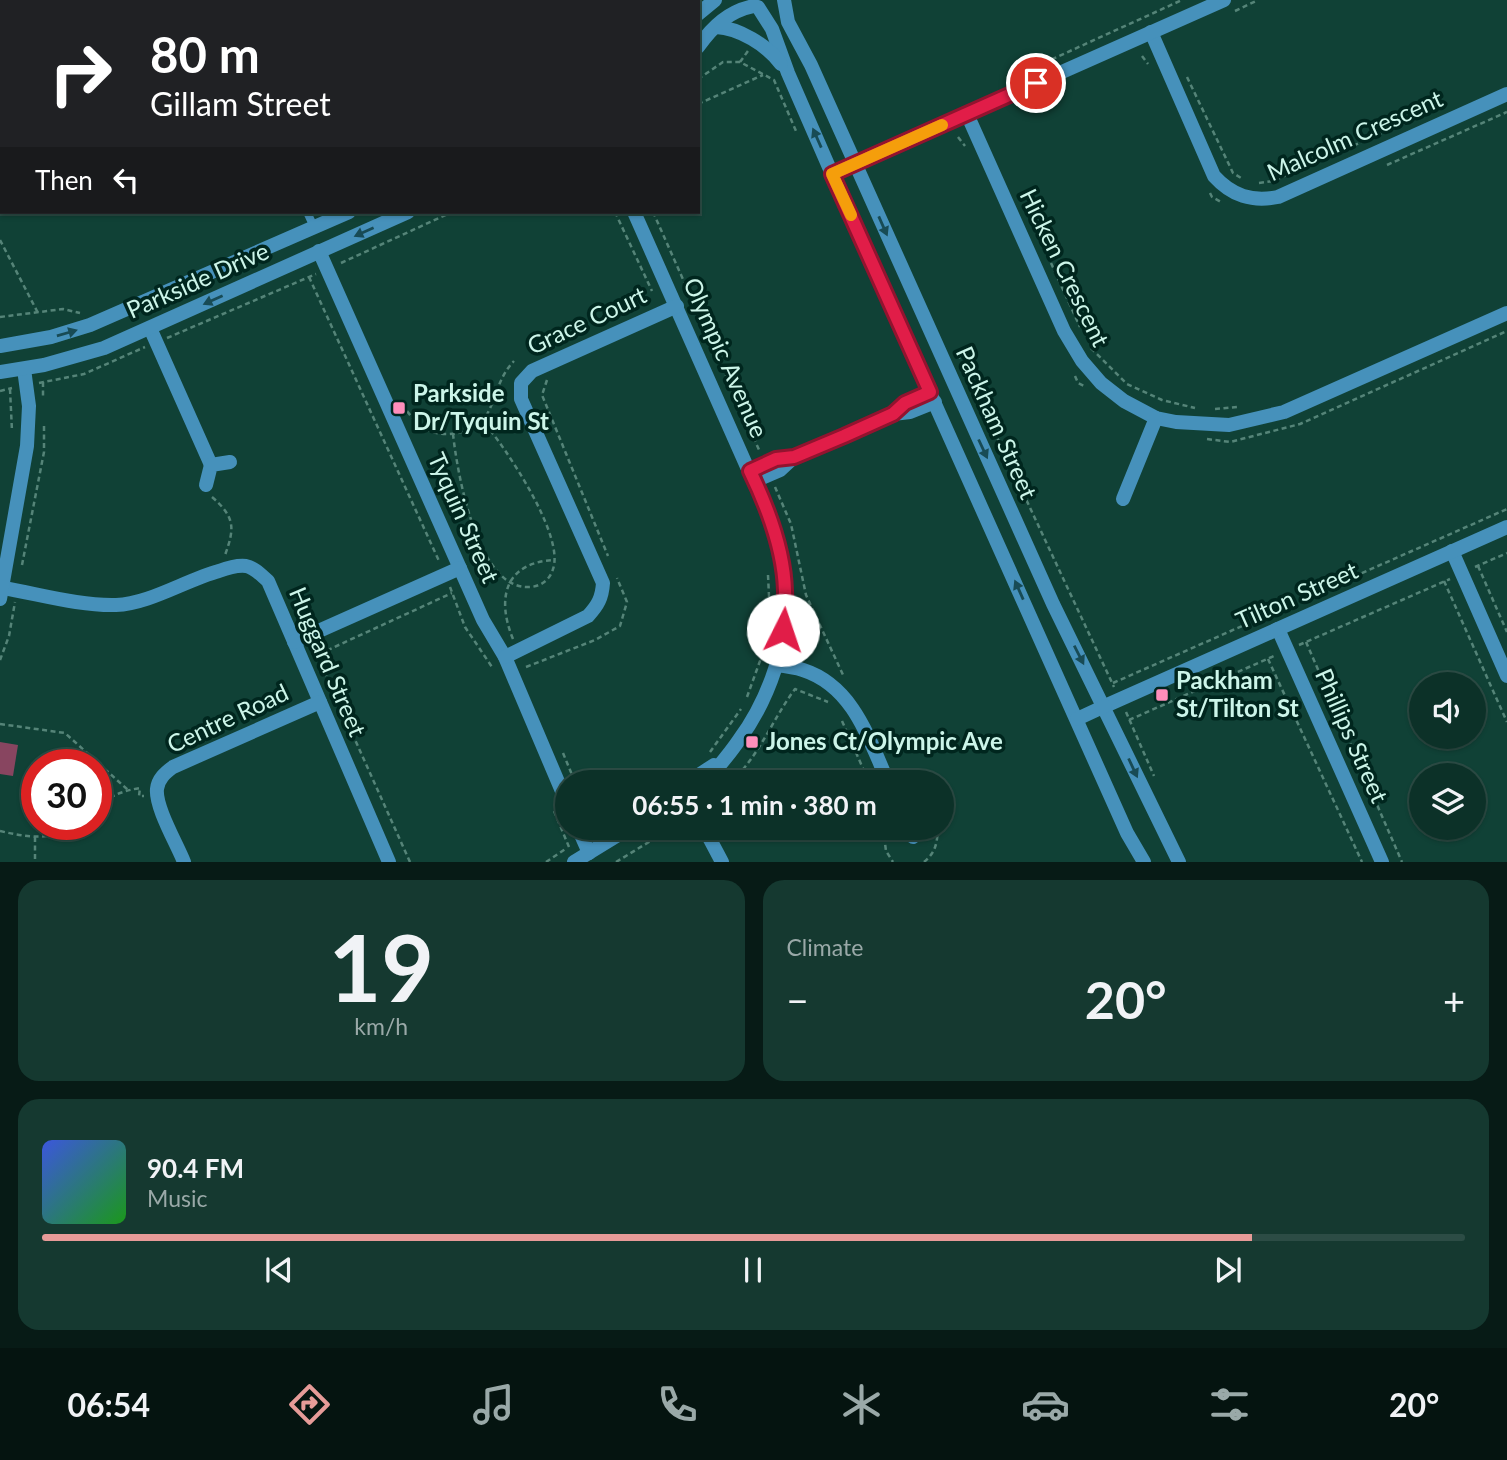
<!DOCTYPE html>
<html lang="en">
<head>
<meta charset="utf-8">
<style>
	:root { --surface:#0c3128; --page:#153930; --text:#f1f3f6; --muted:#9aa9a8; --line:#2c4c45; --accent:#e69b98 }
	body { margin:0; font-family:Lato,sans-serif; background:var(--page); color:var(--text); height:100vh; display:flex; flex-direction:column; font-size:26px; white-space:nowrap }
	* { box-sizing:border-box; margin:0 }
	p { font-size:23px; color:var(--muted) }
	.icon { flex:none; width:38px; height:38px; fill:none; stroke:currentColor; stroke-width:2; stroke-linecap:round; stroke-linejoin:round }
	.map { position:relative; height:862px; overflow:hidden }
	.panel { display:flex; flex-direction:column; gap:18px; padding:18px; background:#071b16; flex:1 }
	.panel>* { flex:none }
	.top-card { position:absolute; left:0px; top:0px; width:700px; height:214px; box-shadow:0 2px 5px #0004,0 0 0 2px var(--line); background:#202124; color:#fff; overflow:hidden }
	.tools { position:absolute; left:1409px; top:672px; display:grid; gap:14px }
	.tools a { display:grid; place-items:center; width:77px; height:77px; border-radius:50%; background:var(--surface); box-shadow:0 2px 5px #0004,0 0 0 2px var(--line); font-size:35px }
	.speed { position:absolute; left:21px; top:749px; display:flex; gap:14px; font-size:35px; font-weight:700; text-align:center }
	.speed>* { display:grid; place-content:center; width:91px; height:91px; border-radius:50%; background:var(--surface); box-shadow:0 2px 5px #0004,0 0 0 2px var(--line); line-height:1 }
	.speed .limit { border:10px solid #d22; background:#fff; color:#111 }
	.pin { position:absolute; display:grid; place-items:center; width:60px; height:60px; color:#fff; margin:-30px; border:4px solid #fff; border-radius:50%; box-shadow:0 2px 7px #0007 }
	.me { position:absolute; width:77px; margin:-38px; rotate:4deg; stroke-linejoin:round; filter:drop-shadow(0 0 5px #0008) }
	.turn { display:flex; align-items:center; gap:24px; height:147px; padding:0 35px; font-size:32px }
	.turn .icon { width:91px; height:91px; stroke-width:2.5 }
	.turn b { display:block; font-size:49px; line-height:60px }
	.then { display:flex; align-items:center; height:66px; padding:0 35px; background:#0003; gap:14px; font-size:26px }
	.big { font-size:52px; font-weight:700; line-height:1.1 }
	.panel .widget { flex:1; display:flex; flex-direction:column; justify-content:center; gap:10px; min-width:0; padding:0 24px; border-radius:21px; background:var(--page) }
	.panel .dial { align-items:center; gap:0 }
	.dial b { font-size:91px; line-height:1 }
	.song { display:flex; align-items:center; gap:21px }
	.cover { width:84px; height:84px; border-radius:10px; background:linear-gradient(135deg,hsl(230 70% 55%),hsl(120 70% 35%)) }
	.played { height:7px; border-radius:4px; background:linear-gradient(90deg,var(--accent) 85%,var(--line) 85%) }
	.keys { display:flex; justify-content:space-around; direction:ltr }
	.heat { display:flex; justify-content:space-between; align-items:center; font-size:38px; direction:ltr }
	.panel .tiles { flex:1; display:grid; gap:18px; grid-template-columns:1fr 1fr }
	.widget:last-child { grid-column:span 2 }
	.trip { position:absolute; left:555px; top:770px; width:399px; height:70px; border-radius:35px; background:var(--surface); box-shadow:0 2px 5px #0004,0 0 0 2px var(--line); font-weight:700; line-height:70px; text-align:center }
	.tabs { display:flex; height:112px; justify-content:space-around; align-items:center; background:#051410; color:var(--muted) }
	.tabs .icon { width:49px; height:49px }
	.tabs .active { color:var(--accent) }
	.tabs b { font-size:32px; color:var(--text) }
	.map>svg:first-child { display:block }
	.green { fill:#884560 }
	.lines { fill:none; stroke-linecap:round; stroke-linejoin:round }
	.path { stroke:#558478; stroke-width:2.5; stroke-dasharray:5 3.5; stroke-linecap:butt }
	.service { stroke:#4691bb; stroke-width:8 }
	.minor { stroke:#4691bb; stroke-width:14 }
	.tertiary { stroke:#4691bb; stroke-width:14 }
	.oneway { fill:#184b55 }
	.route-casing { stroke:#92132f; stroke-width:18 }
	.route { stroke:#e11d48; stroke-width:12 }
	.slow { stroke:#f59e0b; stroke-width:12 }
	.poi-dot { fill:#ff8ebb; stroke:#00261e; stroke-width:2.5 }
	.labels { text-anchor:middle; stroke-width:7; stroke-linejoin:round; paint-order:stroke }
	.street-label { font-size:24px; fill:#ccf5e9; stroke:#00261e }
	.poi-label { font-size:24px; font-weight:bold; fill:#ccf5e9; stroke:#00261e; text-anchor:start }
</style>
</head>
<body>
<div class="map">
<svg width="1507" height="862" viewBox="0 0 1507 862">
	<rect width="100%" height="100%" fill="#104136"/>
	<!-- green -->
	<path class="green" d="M0,742L18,745L13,776L0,774Z"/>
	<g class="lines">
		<!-- path -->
		<g class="path">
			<path d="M1235,11L1258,0"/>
			<path d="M1142,56L1148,64"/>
			<path d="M740,62L748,51"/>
			<path d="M1013,77L1182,0"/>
			<path d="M1187,77L1233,173L1241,178"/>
			<path d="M698,79L723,62H740L774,80L796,131"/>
			<path d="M698,104L763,75"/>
			<path d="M958,137L965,146"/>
			<path d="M1387,165L1507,112"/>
			<path d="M1259,183L1273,181L1430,112"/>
			<path d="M1210,193L1212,197L1221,202"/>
			<path d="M615,212L652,291"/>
			<path d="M653,212L760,452"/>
			<path d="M0,240L38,313"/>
			<path d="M341,263L452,212"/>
			<path d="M1051,263L1080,327"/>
			<path d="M309,277L439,561"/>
			<path d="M0,317L63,309L80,313"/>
			<path d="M167,338L316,274"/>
			<path d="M1091,348L1127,384L1162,400L1195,408"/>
			<path d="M958,354L1114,687"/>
			<path d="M1075,376L1078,383L1084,386"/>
			<path d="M547,380L542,395L608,556"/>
			<path d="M43,382V396"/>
			<path d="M39,383L84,374L145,347"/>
			<path d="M10,389L12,431"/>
			<path d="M0,391L12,388"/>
			<path d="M1215,409L1237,407"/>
			<path d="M407,411C418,426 430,435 449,434C501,431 486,390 514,361"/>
			<path d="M453,434C457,471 477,590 529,587C540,587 550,580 553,569C565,535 505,447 483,421"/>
			<path d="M1207,439L1230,442L1300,424L1507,331"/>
			<path d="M775,487L791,524L806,595L844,677"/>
			<path d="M212,497C235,517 235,528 225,555"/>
			<path d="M22,565L44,452V423"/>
			<path d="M1478,566L1507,632"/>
			<path d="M1475,567L1507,553"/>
			<path d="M768,575L770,617"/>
			<path d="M1444,581L1507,722"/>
			<path d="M450,587L465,627L492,667"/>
			<path d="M513,639C496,598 505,562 555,560"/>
			<path d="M1306,642L1402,862"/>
			<path d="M1299,645L1450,579"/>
			<path d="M1268,659L1362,862"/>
			<path d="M0,660L9,636L15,602"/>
			<path d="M526,667L595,640L620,626L627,602L617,578"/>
			<path d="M1113,683L1507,509"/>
			<path d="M747,697L765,647"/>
			<path d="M1126,712L1154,776"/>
			<path d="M1129,720L1274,656"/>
			<path d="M842,721L869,782"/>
			<path d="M0,724L65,733L128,790"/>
			<path d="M710,752L741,709"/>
			<path d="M563,753L575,782"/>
			<path d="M731,782C760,755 772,720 795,689L828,702"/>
			<path d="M96,807C110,796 122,791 140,788L139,796H144"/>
			<path d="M554,811L569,847"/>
			<path d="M883,828L886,851L893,862"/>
			<path d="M0,831C26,837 53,842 75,824"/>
			<path d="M593,832L600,828"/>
			<path d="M35,837V862"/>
			<path d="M410,862L317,655L452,593"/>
			<path d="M546,862L567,848"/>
			<path d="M616,862L672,828"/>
			<path d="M924,862C936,852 937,843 938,828"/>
		</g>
		<!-- service -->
		<path class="service" d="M307,212L314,227"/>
		<!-- minor -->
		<g class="minor">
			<path d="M1151,32L1214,176C1232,196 1252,202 1278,197L1507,94"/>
			<path d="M967,114L1064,331L1082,361L1101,383L1124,401L1156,418L1176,422L1229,425L1284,412L1507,313"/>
			<path d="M832,174L1224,0"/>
			<path d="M634,212L771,521C777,543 783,566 785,589C790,641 769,699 739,740C729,755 717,768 706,782"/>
			<path d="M319,251L483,620L505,657L567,803"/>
			<path d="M150,328L211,465"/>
			<path d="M893,414L910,412L935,402"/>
			<path d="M750,471L776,459L794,457L893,414L905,403L930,392"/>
			<path d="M755,481L780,470L794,457"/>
			<path d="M206,485L211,465L230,462"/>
			<path d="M1123,499L1156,418"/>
			<path d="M1452,551L1507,676"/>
			<path d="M3,588C39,594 79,606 116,605C149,604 186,580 219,571C227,568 237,565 246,566C255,568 261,575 268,581L389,862"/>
			<path d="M0,599L27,446L29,406L24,369"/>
			<path d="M1278,629L1382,862"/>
			<path d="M294,642L460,568"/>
			<path d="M505,657L588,616C598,605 602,598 603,583L521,399V383L532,371L677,306"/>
			<path d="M776,665C785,666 794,667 803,670C853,686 869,739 888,782"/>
			<path d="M1105,706L1507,527"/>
			<path d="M688,782L714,765"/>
			<path d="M578,828L589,853"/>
			<path d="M704,828L722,862"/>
			<path d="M909,828L913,837"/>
			<path d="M184,862C177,844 155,807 157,789C158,779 165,773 173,767L320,702"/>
			<path d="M574,862L618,835L641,828"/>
		</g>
		<!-- tertiary -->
		<g class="tertiary">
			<path d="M784,0L788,22L811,65L1053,604L1179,862"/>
			<path d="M758,7L772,29L788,73L832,174L1127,833L1144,862"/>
			<path d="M698,14L715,0"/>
			<path d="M716,27C739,28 767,45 781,64"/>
			<path d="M698,47C713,26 729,11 754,6"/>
			<path d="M0,346L51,337L90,325L349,212"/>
			<path d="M0,372L44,365L104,348L408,212"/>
			<path d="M1077,719L1105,706"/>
		</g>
	</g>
	<!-- one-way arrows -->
	<defs><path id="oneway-solid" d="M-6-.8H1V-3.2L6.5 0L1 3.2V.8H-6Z" transform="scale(1.75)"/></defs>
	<g class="oneway">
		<use href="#oneway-solid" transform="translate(817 138) rotate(-114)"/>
		<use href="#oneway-solid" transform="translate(883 226) rotate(66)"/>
		<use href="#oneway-solid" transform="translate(364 232) rotate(156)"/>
		<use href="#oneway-solid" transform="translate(213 300) rotate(156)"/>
		<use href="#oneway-solid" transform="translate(67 333) rotate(-16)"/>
		<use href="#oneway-solid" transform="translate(983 449) rotate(65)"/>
		<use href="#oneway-solid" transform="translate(1019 590) rotate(-114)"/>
		<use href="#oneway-solid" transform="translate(1079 655) rotate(63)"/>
		<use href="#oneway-solid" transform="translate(1133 768) rotate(65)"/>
	</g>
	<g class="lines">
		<defs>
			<path id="route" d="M783,630C784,617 786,604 785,591C784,550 768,508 750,471L776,459L794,457L844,436L893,414L905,403L930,392L832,174L1036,83"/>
		</defs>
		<!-- route casing -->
		<use href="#route" class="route-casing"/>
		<!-- route -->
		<use href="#route" class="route"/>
		<!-- slow -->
		<path class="slow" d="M851,215L832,174L942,125"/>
	</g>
	<!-- markers -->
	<g class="poi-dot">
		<rect x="392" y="401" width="14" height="14" rx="3.5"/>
		<rect x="1155" y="688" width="14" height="14" rx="3.5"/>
		<rect x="745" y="735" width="14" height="14" rx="3.5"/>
	</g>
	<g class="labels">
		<!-- street labels -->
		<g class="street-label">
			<text transform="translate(1355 136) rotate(-24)" y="8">Malcolm Crescent</text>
			<text transform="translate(1064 268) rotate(64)" y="8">Hicken Crescent</text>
			<text transform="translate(198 281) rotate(-24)" y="8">Parkside Drive</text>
			<text transform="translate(587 321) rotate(-25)" y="8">Grace Court</text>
			<text transform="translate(725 358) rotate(66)" y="8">Olympic Avenue</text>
			<text transform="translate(996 423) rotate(66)" y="8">Packham Street</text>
			<text transform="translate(463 518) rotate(66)" y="8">Tyquin Street</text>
			<text transform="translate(1297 596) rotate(-24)" y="8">Tilton Street</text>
			<text transform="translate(327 662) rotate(67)" y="8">Huggard Street</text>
			<text transform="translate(228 719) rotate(-25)" y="8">Centre Road</text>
			<text transform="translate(1351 736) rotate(66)" y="8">Phillips Street</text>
		</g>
		<!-- poi labels -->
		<g class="poi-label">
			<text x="413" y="402">Parkside<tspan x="413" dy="28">Dr/Tyquin St</tspan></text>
			<text x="1176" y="689">Packham<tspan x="1176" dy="28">St/Tilton St</tspan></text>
			<text x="766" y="750">Jones Ct/Olympic Ave</text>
		</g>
	</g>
</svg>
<div class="tools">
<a><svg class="icon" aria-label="sound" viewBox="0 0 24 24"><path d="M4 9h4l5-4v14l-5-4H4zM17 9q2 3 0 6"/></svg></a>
<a><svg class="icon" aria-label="layers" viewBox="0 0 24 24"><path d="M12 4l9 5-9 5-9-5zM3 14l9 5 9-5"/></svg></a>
</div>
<div class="speed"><div class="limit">30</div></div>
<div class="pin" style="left:1036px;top:83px;background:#d93025"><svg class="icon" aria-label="arrive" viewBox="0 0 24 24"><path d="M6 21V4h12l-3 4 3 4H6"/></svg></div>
<svg class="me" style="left:783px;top:630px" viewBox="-20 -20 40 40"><circle r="19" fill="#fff"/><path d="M0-13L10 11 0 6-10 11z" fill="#e11d48"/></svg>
<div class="trip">06:55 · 1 min · 380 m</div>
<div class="top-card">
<div class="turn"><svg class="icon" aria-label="right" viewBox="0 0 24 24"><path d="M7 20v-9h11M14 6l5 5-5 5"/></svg><div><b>80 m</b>Gillam Street</div></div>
<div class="then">Then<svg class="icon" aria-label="left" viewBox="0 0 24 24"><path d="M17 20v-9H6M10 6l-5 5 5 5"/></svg></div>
</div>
</div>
<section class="panel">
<div class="tiles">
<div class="widget dial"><b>19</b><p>km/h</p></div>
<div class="widget"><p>Climate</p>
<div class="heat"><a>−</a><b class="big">20°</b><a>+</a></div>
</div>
<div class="widget">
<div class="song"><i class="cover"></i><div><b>90.4 FM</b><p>Music</p></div></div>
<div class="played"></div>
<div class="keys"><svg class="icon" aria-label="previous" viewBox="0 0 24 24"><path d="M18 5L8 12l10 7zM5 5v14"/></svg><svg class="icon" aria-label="pause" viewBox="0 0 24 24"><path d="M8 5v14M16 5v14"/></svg><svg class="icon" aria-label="next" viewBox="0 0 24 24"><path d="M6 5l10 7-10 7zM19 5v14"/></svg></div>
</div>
</div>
</section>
<nav class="tabs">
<b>06:54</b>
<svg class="icon active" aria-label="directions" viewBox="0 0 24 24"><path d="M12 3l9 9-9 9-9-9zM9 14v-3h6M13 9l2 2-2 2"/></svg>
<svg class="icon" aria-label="music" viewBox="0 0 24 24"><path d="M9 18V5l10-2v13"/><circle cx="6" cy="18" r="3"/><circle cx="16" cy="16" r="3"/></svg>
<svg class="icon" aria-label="phone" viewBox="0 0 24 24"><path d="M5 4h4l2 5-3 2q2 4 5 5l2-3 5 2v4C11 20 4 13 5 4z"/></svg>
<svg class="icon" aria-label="climate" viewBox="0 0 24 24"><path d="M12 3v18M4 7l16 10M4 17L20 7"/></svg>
<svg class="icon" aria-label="car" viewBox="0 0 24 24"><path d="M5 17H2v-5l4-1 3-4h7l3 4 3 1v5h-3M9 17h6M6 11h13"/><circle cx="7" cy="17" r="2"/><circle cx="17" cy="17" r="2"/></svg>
<svg class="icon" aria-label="filters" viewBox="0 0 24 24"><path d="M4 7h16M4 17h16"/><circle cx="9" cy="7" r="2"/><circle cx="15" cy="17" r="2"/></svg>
<b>20°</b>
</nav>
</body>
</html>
